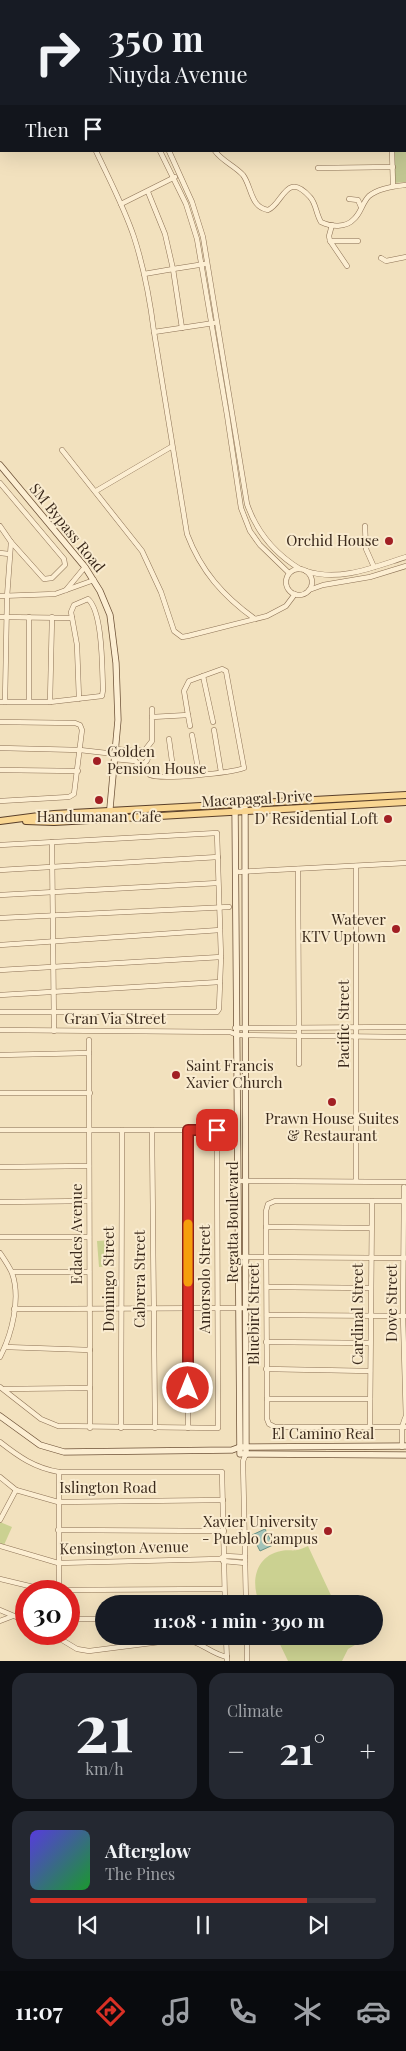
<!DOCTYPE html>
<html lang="en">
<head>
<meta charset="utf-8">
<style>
	:root { --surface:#171b24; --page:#242831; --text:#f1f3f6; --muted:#9ea1a6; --line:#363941; --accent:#d93025 }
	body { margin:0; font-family:"Playfair Display",serif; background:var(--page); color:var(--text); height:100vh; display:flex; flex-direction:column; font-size:19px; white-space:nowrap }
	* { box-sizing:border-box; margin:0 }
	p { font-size:16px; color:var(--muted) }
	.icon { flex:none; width:28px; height:28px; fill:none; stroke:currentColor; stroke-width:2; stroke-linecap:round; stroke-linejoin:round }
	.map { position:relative; height:1661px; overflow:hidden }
	.sheet { display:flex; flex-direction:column; gap:12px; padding:12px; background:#0d0f14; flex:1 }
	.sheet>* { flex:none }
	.top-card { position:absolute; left:0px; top:0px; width:406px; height:152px; box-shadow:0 5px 20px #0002; background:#171b24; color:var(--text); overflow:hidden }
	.speed { position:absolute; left:15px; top:1580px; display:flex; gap:10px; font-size:25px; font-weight:700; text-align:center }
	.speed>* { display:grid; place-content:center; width:65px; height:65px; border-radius:50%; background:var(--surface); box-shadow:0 5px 20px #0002; line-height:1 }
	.speed .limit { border:8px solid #d22; background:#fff; color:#111 }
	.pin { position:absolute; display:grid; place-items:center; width:42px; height:42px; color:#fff; margin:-21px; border-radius:10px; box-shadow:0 2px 8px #0006 }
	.me { position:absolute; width:55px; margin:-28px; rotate:0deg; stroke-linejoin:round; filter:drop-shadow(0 0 4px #0008) }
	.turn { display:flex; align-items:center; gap:18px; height:105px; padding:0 25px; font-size:22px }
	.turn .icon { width:65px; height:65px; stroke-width:2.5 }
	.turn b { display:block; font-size:35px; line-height:42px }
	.then { display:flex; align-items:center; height:48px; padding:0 25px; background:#0003; gap:10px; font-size:19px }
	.big { font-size:38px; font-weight:700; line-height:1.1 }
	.sheet .widget { flex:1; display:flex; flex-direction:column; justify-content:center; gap:8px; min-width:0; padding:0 18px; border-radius:15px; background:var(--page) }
	.sheet .dial { align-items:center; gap:0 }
	.dial b { font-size:65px; line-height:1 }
	.song { display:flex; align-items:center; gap:15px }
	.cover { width:60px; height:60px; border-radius:8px; background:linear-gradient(135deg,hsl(250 70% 55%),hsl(130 70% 35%)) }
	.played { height:5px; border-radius:2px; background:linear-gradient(90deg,var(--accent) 80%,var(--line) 80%) }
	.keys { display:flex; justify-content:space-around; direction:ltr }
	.heat { display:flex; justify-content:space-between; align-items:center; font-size:28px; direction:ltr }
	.sheet .tiles { flex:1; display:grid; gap:12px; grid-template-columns:1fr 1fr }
	.widget:last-child { grid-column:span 2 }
	.trip { position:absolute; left:95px; top:1595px; width:288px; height:50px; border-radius:25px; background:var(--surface); box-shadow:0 5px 20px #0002; font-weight:700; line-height:50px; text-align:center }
	.menu { display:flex; height:80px; justify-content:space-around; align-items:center; background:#090b0e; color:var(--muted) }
	.menu .icon { width:35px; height:35px }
	.menu .active { color:var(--accent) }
	.menu b { font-size:22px; color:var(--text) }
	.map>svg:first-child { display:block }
	.green { fill:#cbd191 }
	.cemetery { fill:#c0c591 }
	.water { fill:#a2c3b8; stroke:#689286 }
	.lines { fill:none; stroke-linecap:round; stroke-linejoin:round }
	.street-casing { stroke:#8c7155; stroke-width:5.5 }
	.secondary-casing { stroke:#6e5238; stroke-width:7 }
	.primary-casing { stroke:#593f2a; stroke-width:8 }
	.street { stroke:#fceed2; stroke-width:4.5 }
	.secondary { stroke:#fceed2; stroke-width:5.5 }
	.primary { stroke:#f9d692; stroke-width:6 }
	.route-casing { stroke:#8d1f18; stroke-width:12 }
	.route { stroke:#d93025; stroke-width:9 }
	.slow { stroke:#f59e0b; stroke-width:9 }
	.poi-dot { fill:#a11f24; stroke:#f9ebcf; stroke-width:2 }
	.labels { text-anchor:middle; stroke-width:4; stroke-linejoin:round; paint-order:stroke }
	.street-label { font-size:15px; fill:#3a291b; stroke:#f9ebcf }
	.poi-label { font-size:15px; fill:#3a291b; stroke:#f9ebcf; text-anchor:end }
</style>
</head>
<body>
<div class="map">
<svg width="406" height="1661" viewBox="0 0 406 1661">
	<rect width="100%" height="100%" fill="#f2e1be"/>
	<!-- green -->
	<g class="green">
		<path d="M112,1240L113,1266L99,1267L97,1241Z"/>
		<path d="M0,1522L12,1527L4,1545L0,1543Z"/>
		<path d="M308,1546L335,1604H260C250,1583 255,1556 281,1551C294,1549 294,1553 308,1546Z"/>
		<path d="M276,1636H351L355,1645L348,1649L342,1661H288Z"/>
	</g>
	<!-- cemetery -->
	<path class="cemetery" d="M406,41V182L394,183L393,151H405Z"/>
	<!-- water -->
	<path class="water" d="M265,1529L273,1545L260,1551L252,1535Z"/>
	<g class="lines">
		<defs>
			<g id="street">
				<path d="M205,0L206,1"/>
				<path d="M3,1L7,0"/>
				<path d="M248,1V0"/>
				<path d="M358,1V0"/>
				<path d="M405,15L406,14"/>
				<path d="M405,38L406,31"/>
				<path d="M96,151C109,179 124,207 134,237C144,268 150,300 154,332"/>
				<path d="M160,151L186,204L197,239L227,415L241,508L250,531L260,545L289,573"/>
				<path d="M169,151L192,202L203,237L247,504C257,533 274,553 300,569"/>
				<path d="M215,151C222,161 235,166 243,175C252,187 250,207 268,210C283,204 286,170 310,197C316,203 316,214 321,222C331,227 346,228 354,219C361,213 362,203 369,196C379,188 394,186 406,185"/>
				<path d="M392,151L393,186"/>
				<path d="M318,168L393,167"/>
				<path d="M148,192L165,234L173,269L205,264"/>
				<path d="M349,199L358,200L361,207"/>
				<path d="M121,204L175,177"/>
				<path d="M332,225L329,236L330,241H358"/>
				<path d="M330,241L347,266"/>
				<path d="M381,258L386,261L406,257"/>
				<path d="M144,274L173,269L182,328"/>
				<path d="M214,323L154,332L187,534C201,571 223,596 255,619"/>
				<path d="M62,450L142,551L161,592L174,631L182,637L188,636L267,616L286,606L295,594"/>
				<path d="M0,483L64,559L65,565L52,578L44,579L11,542"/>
				<path d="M96,491L171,447"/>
				<path d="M0,526L11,542L7,597L5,702"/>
				<path d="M365,526L366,549L374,567"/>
				<path d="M0,553L9,554"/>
				<circle cx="299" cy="582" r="13"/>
				<path d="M306,571C340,582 374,567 406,557"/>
				<path d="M66,590L85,567"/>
				<path d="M309,590L323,585L370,577L406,566"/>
				<path d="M0,596L55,594L94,580"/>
				<path d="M0,617L72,618"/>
				<path d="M203,676L213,722"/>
				<path d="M29,701V617"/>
				<path d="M0,702H50L102,696L103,690C102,669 103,612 88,599L74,605L71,612L77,645L79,699"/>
				<path d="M50,702L52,617"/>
				<path d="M152,709V717"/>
				<path d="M188,715L190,726"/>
				<path d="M0,722L75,723L80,725L82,730L74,794L69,797L0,801"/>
				<path d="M214,730L221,772"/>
				<path d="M192,735L199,774"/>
				<path d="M169,739L174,776"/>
				<path d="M0,748L80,750L115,754"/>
				<path d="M115,749L136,751"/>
				<circle cx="141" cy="757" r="7"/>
				<path d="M114,759L135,761"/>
				<path d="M143,764L150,775C162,780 231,773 244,768L226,671L222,669L189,681L184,691L188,715L152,717V741L145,750"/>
				<path d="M0,770L78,771"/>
				<path d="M52,842L54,1031"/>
				<path d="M0,845L217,833L221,957L219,1009L217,1012H0"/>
				<path d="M356,866V1181"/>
				<path d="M298,869L299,1064"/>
				<path d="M0,870L218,857"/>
				<path d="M236,872L406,863"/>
				<path d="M0,895L218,883"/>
				<path d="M0,918L229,907"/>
				<path d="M0,945L220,930"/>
				<path d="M0,970L221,957"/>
				<path d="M0,995L220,982"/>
				<path d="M235,1028L406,1027"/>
				<path d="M0,1030L230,1032L237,1035L406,1037"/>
				<path d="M89,1040L90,1428"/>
				<path d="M0,1055L89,1053"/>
				<path d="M0,1093H90"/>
				<path d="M0,1130H217L218,1428L58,1426L41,1419L0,1387"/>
				<path d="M152,1130L155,1428"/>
				<path d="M0,1167L89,1166"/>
				<path d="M238,1181L406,1182"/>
				<path d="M404,1187L403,1316L406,1421"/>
				<path d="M406,1201H275L268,1204L266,1211L267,1399V1419L269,1424L275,1427H406"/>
				<path d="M0,1202L89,1201"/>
				<path d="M266,1227L371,1228"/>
				<path d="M0,1237H89"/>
				<path d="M0,1253C4,1259 9,1266 12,1273C21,1298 12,1334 0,1357"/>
				<path d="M242,1257L406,1258"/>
				<path d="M12,1272H89"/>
				<path d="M267,1287L370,1288"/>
				<path d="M14,1309L246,1308"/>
				<path d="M267,1315L405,1316"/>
				<path d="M266,1342L370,1343"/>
				<path d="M5,1347L90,1350"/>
				<path d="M266,1369L370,1371"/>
				<path d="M4,1389L90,1388"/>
				<path d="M267,1399H370"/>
				<path d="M370,1427L372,1201"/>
				<path d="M121,1428L122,1130"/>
				<path d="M188,1428V1130"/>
				<path d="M0,1442C19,1457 35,1468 59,1472H222L225,1604"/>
				<path d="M402,1447V1427L405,1418"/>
				<path d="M246,1454L243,1461L246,1604"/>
				<path d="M0,1477L16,1490L58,1502L223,1500"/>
				<path d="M0,1520L16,1490"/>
				<path d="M58,1530L224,1531"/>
				<path d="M0,1546L58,1563L220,1559L225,1556L245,1557"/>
				<path d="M223,1561L245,1563"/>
				<path d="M0,1579L50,1591"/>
				<path d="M59,1590L224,1589"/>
				<path d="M59,1591V1472"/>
				<path d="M0,1610L26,1621"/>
				<path d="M69,1619H104"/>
				<path d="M0,1621L13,1616"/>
				<path d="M52,1634L77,1649L89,1651L183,1639C199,1640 211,1654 227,1657"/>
				<path d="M226,1636L227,1661"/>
				<path d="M247,1636V1661"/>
			</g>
			<g id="secondary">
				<path d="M0,465L85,567L100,591L110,615L116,663L118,720L109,819"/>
				<path d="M235,808L240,1454"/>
				<path d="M245,808L246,1454"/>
				<path d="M0,1416L40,1445L64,1452L232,1450L240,1447L406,1446"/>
				<path d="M243,1454L406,1455"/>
			</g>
			<g id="primary">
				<path d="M0,821L54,814L406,795"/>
				<path d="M26,821L54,822L406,802"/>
			</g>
		</defs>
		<!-- street casing -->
		<use href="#street" class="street-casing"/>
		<!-- secondary casing -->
		<use href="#secondary" class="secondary-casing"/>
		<!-- primary casing -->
		<use href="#primary" class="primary-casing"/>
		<!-- street -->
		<use href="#street" class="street"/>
		<!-- secondary -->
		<use href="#secondary" class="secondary"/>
		<!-- primary -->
		<use href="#primary" class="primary"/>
	</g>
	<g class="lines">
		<defs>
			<path id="route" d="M188,1388V1130H217"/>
		</defs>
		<!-- route casing -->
		<use href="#route" class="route-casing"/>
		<!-- route -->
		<use href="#route" class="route"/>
		<!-- slow -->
		<path class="slow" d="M188,1282V1224"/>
	</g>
	<!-- markers -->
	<g class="poi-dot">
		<circle cx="389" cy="541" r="5"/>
		<circle cx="97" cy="761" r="5"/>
		<circle cx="99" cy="800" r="5"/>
		<circle cx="388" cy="819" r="5"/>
		<circle cx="396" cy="929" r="5"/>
		<circle cx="176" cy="1075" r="5"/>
		<circle cx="332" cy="1102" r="5"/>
		<circle cx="328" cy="1531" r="5"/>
	</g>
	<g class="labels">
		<!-- street labels -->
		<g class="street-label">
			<text transform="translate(67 528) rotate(51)" y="5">SM Bypass Road</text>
			<text transform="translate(257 799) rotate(-3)" y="5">Macapagal Drive</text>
			<text x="115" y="1024">Gran Via Street</text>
			<text transform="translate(344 1024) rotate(-90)" y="5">Pacific Street</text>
			<text transform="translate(233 1222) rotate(-90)" y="5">Regatta Boulevard</text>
			<text transform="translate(77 1234) rotate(-90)" y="5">Edades Avenue</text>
			<text transform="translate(109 1279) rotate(-90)" y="5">Domingo Street</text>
			<text transform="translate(140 1279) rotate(-90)" y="5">Cabrera Street</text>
			<text transform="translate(205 1279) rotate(-90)" y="5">Amorsolo Street</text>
			<text transform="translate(392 1303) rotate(-90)" y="5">Dove Street</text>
			<text transform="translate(254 1314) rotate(-90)" y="5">Bluebird Street</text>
			<text transform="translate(358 1314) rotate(-90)" y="5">Cardinal Street</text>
			<text x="323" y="1439">El Camino Real</text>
			<text x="108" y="1493">Islington Road</text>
			<text transform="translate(124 1548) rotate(-1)" y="5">Kensington Avenue</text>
		</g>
		<!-- poi labels -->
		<g class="poi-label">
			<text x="379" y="546">Orchid House</text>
			<text x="107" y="757" text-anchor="start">Golden<tspan x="107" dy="17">Pension House</tspan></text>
			<text x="99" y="822" text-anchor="middle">Handumanan Cafe</text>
			<text x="378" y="824">D' Residential Loft</text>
			<text x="386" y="925">Watever<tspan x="386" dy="17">KTV Uptown</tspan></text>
			<text x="186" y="1071" text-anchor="start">Saint Francis<tspan x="186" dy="17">Xavier Church</tspan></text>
			<text x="332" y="1124" text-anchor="middle">Prawn House Suites<tspan x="332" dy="17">&amp; Restaurant</tspan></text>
			<text x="318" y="1527">Xavier University<tspan x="318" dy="17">- Pueblo Campus</tspan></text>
		</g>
	</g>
</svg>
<div class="speed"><div class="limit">30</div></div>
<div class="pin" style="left:217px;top:1130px;background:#d93025"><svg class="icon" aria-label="arrive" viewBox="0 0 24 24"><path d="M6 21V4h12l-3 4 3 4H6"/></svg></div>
<svg class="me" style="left:188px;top:1388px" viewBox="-20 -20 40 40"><circle r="17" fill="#d93025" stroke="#fff" stroke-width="3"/><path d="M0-11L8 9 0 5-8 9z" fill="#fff"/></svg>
<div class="trip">11:08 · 1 min · 390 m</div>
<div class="top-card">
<div class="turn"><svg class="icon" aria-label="right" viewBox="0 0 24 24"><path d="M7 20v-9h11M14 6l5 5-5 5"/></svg><div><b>350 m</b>Nuyda Avenue</div></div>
<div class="then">Then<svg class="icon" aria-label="arrive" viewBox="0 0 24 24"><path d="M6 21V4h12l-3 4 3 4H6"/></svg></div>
</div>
</div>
<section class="sheet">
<div class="tiles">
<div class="widget dial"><b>21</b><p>km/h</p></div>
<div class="widget"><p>Climate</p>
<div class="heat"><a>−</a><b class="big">21°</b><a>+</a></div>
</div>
<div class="widget">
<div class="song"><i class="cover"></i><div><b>Afterglow</b><p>The Pines</p></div></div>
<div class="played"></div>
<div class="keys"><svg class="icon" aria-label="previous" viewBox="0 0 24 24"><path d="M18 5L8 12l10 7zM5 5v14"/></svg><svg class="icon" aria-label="pause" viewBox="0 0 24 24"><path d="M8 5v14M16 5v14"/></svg><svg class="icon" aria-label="next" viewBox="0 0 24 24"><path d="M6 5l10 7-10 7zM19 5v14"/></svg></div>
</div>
</div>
</section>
<nav class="menu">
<b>11:07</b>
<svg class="icon active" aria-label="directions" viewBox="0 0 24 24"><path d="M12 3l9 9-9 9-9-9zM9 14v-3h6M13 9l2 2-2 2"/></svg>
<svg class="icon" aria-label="music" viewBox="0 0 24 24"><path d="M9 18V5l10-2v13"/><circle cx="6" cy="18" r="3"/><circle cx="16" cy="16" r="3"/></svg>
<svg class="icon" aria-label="phone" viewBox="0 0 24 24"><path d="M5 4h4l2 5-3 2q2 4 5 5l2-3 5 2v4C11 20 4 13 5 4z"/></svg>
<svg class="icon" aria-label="climate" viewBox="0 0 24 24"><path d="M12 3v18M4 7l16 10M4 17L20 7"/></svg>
<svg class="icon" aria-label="car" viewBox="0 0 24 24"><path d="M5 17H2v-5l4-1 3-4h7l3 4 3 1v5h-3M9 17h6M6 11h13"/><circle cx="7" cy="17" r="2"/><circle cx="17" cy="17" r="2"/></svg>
</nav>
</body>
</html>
